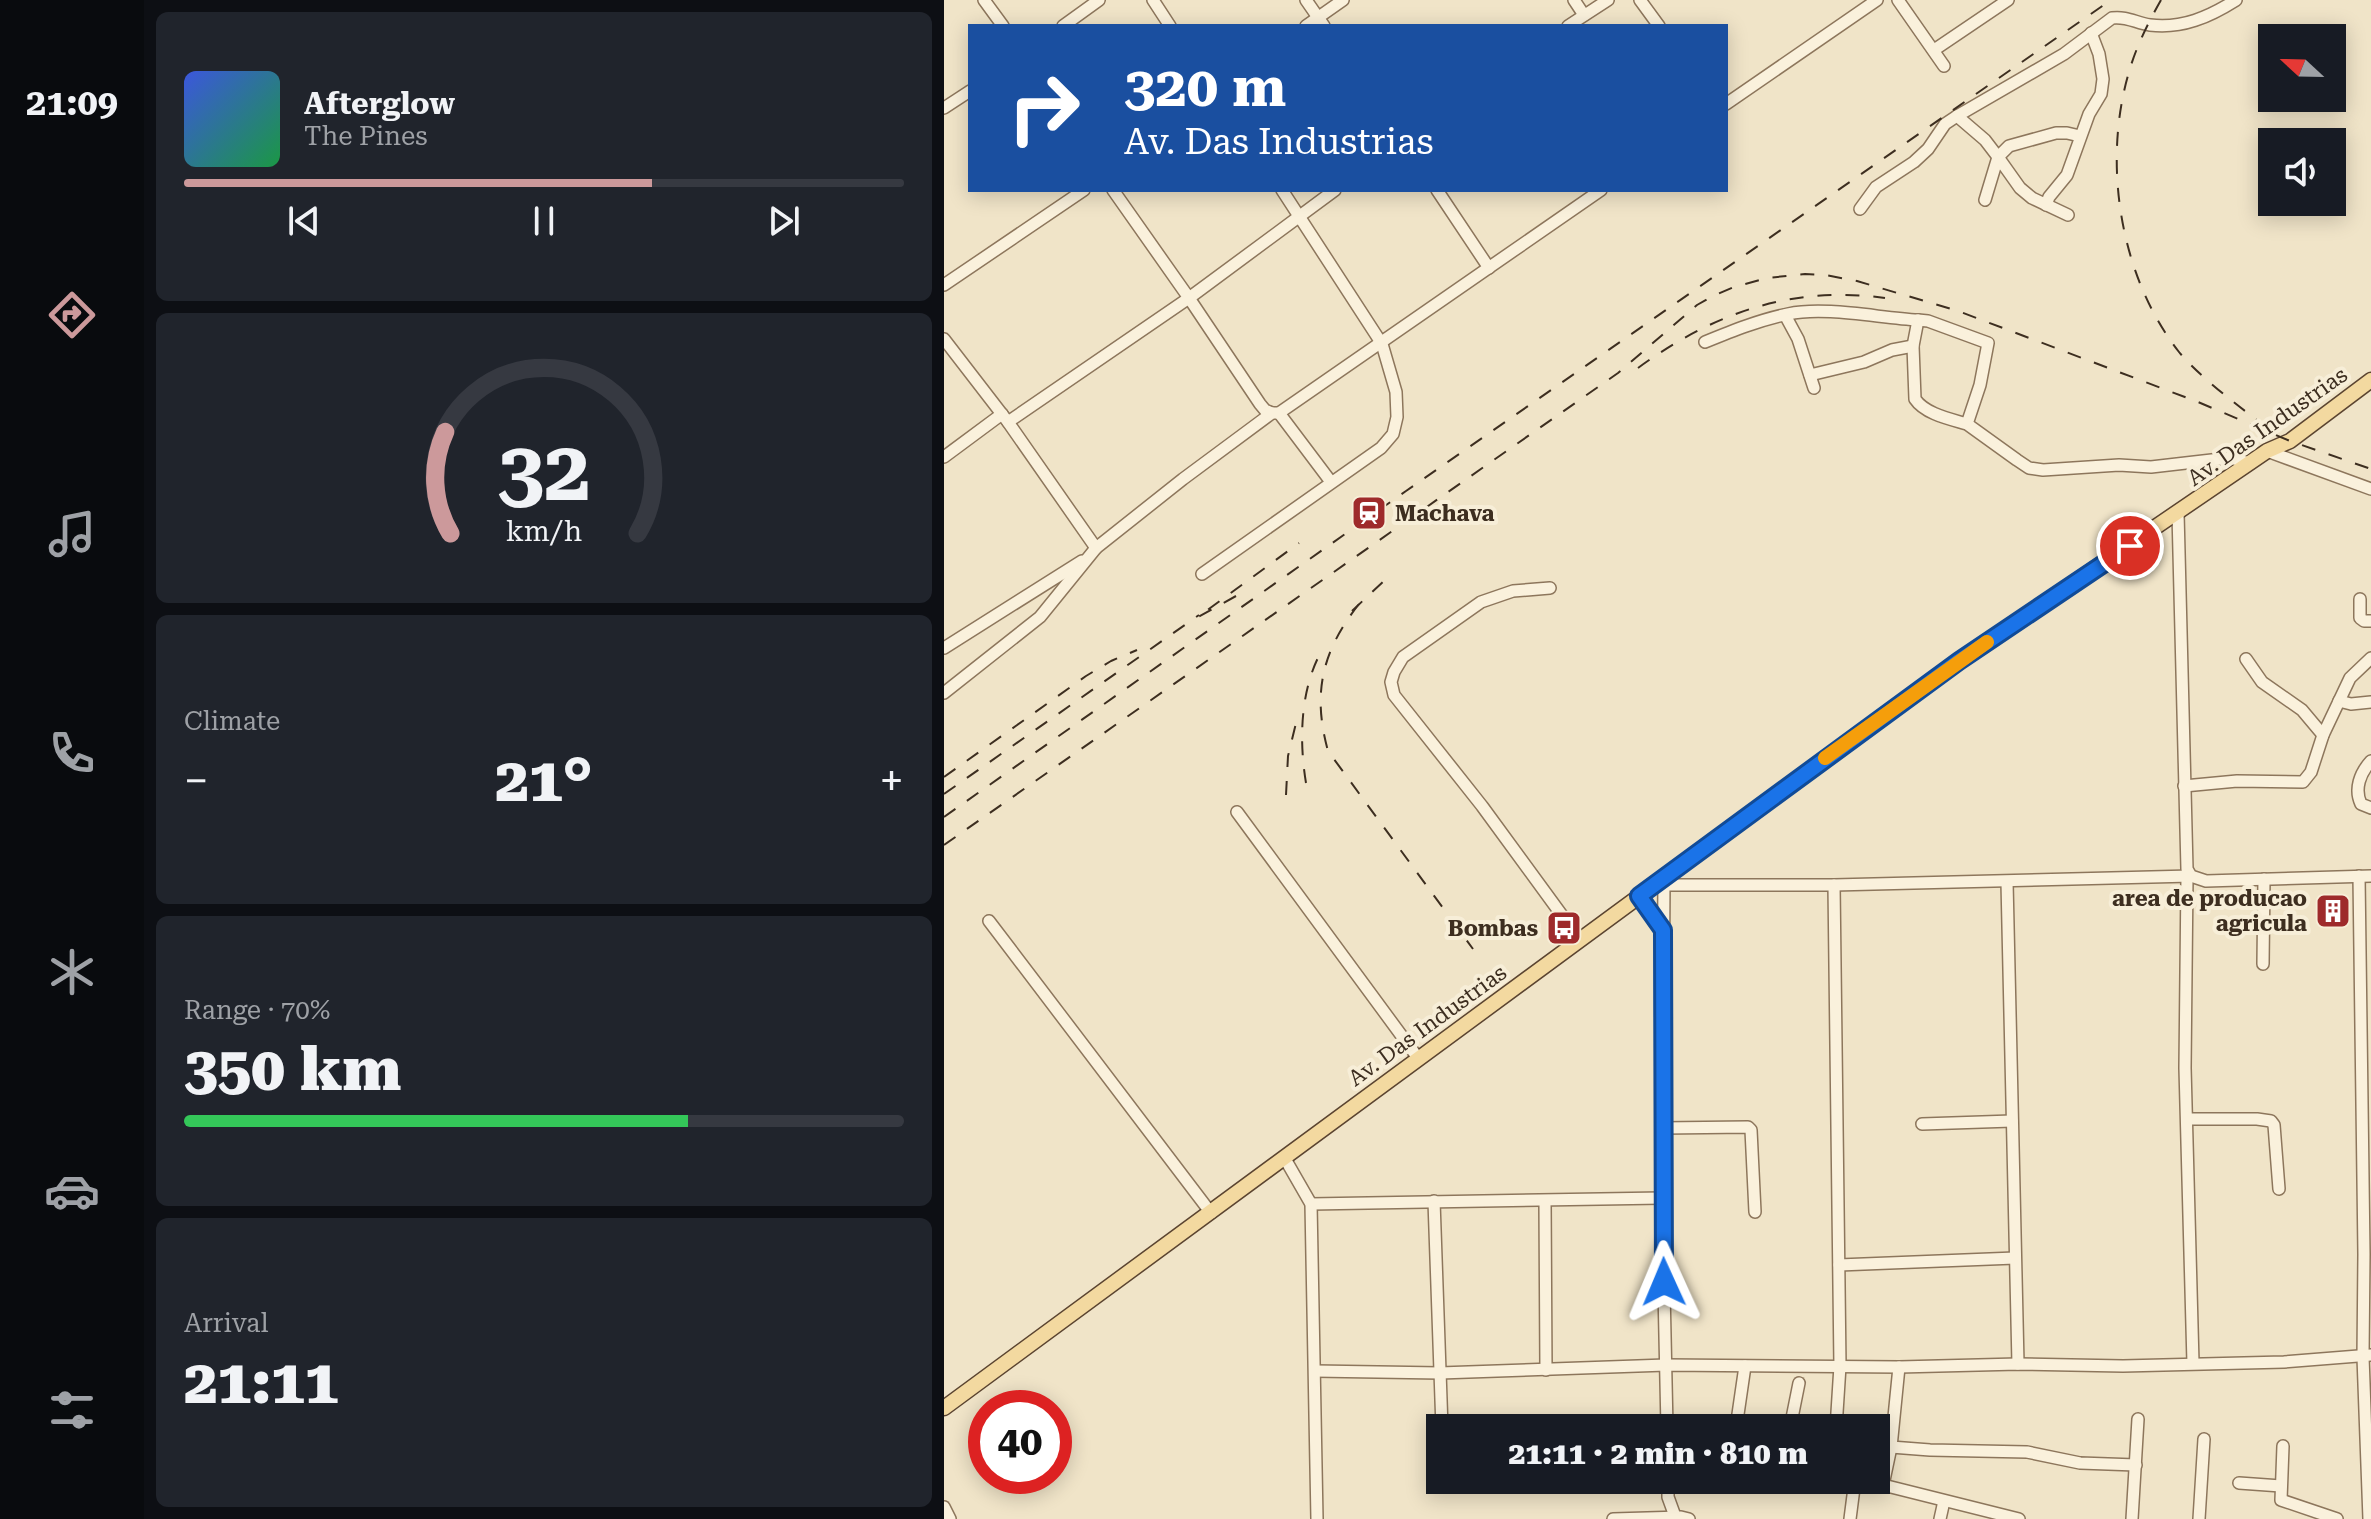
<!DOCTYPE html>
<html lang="en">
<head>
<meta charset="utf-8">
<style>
	:root { --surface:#171b24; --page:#20242c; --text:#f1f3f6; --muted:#9ea1a6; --line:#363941; --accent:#cc999b }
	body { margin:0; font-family:"Roboto Serif",serif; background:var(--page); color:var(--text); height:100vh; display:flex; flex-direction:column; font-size:30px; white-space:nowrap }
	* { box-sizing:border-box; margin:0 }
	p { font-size:26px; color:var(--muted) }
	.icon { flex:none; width:44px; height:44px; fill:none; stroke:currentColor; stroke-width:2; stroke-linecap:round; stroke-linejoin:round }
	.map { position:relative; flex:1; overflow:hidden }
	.details { display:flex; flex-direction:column; gap:12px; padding:12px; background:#0d0f14; width:800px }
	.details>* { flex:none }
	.guide { position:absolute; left:24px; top:24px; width:760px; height:168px; border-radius:0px; box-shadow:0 4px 20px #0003; background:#1a4fa0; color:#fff; overflow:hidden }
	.needle { width:52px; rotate:292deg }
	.fabs { position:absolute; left:1314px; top:24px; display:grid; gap:16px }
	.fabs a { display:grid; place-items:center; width:88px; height:88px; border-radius:0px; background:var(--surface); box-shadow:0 4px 20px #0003; font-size:40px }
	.speed { position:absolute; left:24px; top:1390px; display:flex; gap:16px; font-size:40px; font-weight:700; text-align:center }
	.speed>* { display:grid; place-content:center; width:104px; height:104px; border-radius:50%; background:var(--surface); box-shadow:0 4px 20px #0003; line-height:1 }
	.speed .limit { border:12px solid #d22; background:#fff; color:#111 }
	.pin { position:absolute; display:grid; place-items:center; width:68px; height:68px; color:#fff; margin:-34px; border:4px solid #fff; border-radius:50%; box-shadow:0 2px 8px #0007 }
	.me { position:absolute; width:88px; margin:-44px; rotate:359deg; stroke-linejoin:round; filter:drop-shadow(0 0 6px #0008) }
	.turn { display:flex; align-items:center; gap:28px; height:168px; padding:0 24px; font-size:36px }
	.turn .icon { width:104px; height:104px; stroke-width:2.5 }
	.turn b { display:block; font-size:56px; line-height:68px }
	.big { font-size:60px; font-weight:800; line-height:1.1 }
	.details .card { flex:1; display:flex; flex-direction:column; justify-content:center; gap:12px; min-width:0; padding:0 28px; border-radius:12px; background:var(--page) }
	.details .dial { align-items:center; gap:0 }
	.dial svg { height:208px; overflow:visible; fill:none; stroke:var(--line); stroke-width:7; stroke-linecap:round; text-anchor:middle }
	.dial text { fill:var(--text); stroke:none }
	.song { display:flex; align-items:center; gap:24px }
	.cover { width:96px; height:96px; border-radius:12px; background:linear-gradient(135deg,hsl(230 70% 55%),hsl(140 70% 35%)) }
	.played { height:8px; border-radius:4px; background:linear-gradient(90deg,var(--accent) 65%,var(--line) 65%) }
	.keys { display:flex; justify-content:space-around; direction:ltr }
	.heat { display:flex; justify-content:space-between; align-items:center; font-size:44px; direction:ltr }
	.charge { height:12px; border-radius:6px; background:linear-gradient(90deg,#34c759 70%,var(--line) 0) }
	.trip { position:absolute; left:482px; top:1414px; width:464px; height:80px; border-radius:0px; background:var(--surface); box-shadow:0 4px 20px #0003; font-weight:800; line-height:80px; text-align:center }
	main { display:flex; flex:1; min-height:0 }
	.tabs { display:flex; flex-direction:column; width:144px; justify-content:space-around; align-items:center; background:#090b0e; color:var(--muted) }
	.tabs .icon { width:56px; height:56px }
	.tabs .active { color:var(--accent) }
	.tabs b { font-size:36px; color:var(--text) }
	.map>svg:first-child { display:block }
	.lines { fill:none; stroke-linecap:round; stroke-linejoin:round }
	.minor-casing { stroke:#8d765c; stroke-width:14 }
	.major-casing { stroke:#5b4430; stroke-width:17 }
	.minor { stroke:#faf1dc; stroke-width:11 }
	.major { stroke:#f3d9a0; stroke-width:14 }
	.rail { stroke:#3d2e20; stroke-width:2; stroke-dasharray:14 14; stroke-linecap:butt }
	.route-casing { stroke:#114b97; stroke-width:20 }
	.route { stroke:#1a73e8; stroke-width:14 }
	.slow { stroke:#f59e0b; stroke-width:14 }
	.labels { text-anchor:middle; stroke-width:8; stroke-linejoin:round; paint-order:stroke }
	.street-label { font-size:22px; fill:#3d2e20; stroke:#f7eed8 }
	.poi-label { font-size:22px; font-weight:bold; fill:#3d2e20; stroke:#f7eed8; text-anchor:end }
</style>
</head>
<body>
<main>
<nav class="tabs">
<b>21:09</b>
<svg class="icon active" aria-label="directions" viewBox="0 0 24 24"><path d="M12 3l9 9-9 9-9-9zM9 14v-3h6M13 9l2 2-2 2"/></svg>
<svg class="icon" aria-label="music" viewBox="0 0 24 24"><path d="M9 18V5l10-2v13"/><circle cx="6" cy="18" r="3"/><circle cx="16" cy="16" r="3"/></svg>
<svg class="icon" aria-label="phone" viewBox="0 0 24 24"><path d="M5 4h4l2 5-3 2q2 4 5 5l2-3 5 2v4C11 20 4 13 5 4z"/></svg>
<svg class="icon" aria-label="climate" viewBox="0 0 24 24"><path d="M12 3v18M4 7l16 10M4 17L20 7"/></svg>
<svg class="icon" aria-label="car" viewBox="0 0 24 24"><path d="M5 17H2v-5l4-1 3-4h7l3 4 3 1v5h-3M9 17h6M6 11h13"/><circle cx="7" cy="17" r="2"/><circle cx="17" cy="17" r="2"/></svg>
<svg class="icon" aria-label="filters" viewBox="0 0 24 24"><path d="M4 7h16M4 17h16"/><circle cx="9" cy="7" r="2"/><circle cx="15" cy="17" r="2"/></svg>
</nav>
<section class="details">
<div class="card">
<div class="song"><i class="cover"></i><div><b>Afterglow</b><p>The Pines</p></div></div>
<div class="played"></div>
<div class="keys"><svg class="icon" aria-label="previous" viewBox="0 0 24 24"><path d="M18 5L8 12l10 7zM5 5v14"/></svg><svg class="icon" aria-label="pause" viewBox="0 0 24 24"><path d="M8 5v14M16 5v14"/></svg><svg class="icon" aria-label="next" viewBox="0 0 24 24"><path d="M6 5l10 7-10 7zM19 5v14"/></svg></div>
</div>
<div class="card dial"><svg viewBox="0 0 100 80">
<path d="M14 69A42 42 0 1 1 86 69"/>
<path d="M14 69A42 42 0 0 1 12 30" stroke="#cc999b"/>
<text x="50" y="56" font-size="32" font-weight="700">32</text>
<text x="50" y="72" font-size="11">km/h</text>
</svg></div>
<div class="card"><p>Climate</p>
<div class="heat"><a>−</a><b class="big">21°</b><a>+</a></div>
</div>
<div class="card"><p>Range · 70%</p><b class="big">350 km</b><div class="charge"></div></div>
<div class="card"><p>Arrival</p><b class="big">21:11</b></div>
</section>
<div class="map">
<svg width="1427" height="1519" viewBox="0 0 1427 1519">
	<rect width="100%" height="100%" fill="#f0e4c8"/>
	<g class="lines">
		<defs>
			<g id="minor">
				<path d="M40,0L59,26"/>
				<path d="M209,0L226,26"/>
				<path d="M362,0L380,26"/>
				<path d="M630,0L640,15"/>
				<path d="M696,0L715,26"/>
				<path d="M954,0L1000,66"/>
				<path d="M119,26L155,0"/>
				<path d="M362,26L399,0"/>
				<path d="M624,26L664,0"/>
				<path d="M990,50L1064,0"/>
				<path d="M782,104L933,0"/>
				<path d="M0,108L26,91"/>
				<path d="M169,190L245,298L316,404L321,410L328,413"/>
				<path d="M493,190L545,268"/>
				<path d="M1041,200L1054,157L1041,140L1013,116L1120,54L1168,18C1183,16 1192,23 1206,25C1238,29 1265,17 1292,0"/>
				<path d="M1102,205L1105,197L1123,175L1145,114L1157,94L1159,79L1155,54L1147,33"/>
				<path d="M916,209L932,187L970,162L984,149L1001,124L1013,116"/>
				<path d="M1124,215L1088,198L1076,188L1054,157L1065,146L1112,133H1123L1136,136"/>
				<path d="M0,285L140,190"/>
				<path d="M841,315L854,339L870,388"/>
				<path d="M0,339L64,422L152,548"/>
				<path d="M761,342C788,331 815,320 844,314C881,306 935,318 974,320"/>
				<path d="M866,375L920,362L948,350L969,346"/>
				<path d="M335,413L387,482"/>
				<path d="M64,422L245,298L391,190"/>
				<path d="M1023,424C1006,419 981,414 971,399L969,346L974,320L984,321L1044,343L1036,385L1023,424L1073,460L1085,468L1099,470L1175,465L1207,467L1285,458L1307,463"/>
				<path d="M1323,451L1427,489"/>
				<path d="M0,457L58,414"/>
				<path d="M1234,513L1243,869L1247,876L1262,881L1427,876"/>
				<path d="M258,574L437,448L449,434L453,417L452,392L438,344L338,190"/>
				<path d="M606,588L569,591L537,602L459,657L450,672L447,682L450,695L538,806L636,940"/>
				<path d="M1416,599V618L1420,621H1427"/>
				<path d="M0,648L138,561"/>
				<path d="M1302,659L1318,682L1358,710L1379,735"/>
				<path d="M0,693L96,617L152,548L239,479L328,413H335L657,190"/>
				<path d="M1395,701L1407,704L1427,702"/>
				<path d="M1427,761C1416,773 1410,789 1417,804L1427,808"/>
				<path d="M1240,786L1293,781L1359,782L1367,772L1379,735L1406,678L1427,658"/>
				<path d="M293,812L474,1058"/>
				<path d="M1415,876L1420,1254L1419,1357L1425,1519"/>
				<path d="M1243,877L1241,1068L1249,1363"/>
				<path d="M720,878L718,1198L723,1428"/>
				<path d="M1063,882L1074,1364"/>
				<path d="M719,885H890L1247,876"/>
				<path d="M890,885L896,1366L892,1428"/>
				<path d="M695,896L718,930"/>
				<path d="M45,921L267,1213"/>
				<path d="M1319,964L1320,879"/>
				<path d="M1243,1119H1313L1327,1121L1330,1125L1335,1189"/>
				<path d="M978,1124L1068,1121"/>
				<path d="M718,1128L804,1127L807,1130L811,1212"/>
				<path d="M340,1157L367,1204L373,1519"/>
				<path d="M490,1201L498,1428"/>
				<path d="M601,1201L602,1370"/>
				<path d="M367,1204C484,1203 601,1201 718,1198"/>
				<path d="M895,1265L1071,1258"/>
				<path d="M371,1371L496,1373L722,1365L955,1367L1074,1364L1179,1366L1340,1362L1427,1355"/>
				<path d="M792,1428L801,1366"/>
				<path d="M846,1428L855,1383"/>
				<path d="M1339,1446L1337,1500L1393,1519"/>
				<path d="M947,1447L986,1450L1083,1452L1136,1463L1192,1465"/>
				<path d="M724,1480V1497L732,1519"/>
				<path d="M910,1480L939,1485L1075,1519"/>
				<path d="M1295,1483L1337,1486"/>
				<path d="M939,1485L947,1447L955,1367"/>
				<path d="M0,1507L6,1519"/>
				<path d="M669,1519L737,1517L745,1519"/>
				<path d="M906,1519L911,1480"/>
				<path d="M996,1519L1000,1501"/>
				<path d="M1188,1519L1194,1419"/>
				<path d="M1255,1519L1260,1439"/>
			</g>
			<path id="major" d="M0,1408L1015,661L1323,451L1346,441L1427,380"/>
		</defs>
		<!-- minor casing -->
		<use href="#minor" class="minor-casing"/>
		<!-- major casing -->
		<use href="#major" class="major-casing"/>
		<!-- minor -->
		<use href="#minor" class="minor"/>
		<!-- major -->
		<use href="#major" class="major"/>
		<!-- rail -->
		<g class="rail">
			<path d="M1217,0C1204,23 1192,47 1185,72C1158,163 1176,277 1235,352C1253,374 1290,403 1313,420"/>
			<path d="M694,368C769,313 849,285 941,298"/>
			<path d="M292,596L254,617L355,543"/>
			<path d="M415,604C378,651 368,693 384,751L529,949"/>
			<path d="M408,611L443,578"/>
			<path d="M0,777L142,676L167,661L193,650"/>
			<path d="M362,783C355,741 356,690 377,652"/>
			<path d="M0,794L255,615"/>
			<path d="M342,795L344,756L352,723"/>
			<path d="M0,817L462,491L1167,0"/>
			<path d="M0,845L674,373L753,305L769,296L790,287L823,278L861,274L881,275L913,281L1014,311L1254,402L1346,441L1427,469"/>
		</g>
	</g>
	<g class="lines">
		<defs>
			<path id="route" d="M720,1282L719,930L695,896L1015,661L1186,546"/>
		</defs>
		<!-- route casing -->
		<use href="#route" class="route-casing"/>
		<!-- route -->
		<use href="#route" class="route"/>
		<!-- slow -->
		<path class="slow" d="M881,758L1043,642"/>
	</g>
	<!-- icons -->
	<defs>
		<symbol id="station-square" viewBox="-11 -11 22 22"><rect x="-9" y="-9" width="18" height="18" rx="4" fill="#9e2a2b" stroke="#f7eed8"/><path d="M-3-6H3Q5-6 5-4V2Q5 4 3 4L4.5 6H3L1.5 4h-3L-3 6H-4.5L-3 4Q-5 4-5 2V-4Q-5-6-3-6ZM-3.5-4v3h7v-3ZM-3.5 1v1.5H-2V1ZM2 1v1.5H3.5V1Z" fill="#fff"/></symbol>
		<symbol id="building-square" viewBox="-11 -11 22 22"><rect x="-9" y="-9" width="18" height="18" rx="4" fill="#9e2a2b" stroke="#f7eed8"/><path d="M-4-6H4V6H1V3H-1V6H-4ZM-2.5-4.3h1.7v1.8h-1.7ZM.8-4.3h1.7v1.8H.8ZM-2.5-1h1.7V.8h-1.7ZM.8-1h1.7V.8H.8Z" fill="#fff"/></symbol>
		<symbol id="bus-square" viewBox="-11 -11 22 22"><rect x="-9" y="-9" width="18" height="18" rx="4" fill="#9e2a2b" stroke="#f7eed8"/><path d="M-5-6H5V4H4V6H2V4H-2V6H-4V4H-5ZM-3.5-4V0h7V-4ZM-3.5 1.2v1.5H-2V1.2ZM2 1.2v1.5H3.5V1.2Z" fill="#fff"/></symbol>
	</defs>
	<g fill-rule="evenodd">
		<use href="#station-square" x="405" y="493" width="40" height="40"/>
		<use href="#building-square" x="1369" y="891" width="40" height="40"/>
		<use href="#bus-square" x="600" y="908" width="40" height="40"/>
	</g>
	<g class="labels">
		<!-- street labels -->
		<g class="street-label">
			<text transform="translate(1323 426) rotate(-35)" y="8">Av. Das Industrias</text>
			<text transform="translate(483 1025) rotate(-36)" y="8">Av. Das Industrias</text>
		</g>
		<!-- poi labels -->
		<g class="poi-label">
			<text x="451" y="521" text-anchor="start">Machava</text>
			<text x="1363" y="906">area de producao<tspan x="1363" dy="25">agricula</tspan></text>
			<text x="594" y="936">Bombas</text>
		</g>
	</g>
</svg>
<div class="fabs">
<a><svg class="needle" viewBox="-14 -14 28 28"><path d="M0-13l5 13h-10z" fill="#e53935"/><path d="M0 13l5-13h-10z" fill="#9ea1a6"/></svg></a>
<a><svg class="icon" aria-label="sound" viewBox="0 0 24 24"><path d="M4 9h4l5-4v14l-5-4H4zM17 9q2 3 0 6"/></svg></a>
</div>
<div class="speed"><div class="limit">40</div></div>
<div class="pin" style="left:1186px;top:546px;background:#d93025"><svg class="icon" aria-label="arrive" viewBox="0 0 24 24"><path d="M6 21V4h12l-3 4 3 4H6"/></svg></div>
<svg class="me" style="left:720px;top:1282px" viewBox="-20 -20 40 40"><path d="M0-17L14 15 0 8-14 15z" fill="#1a73e8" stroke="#fff" stroke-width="4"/></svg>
<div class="trip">21:11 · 2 min · 810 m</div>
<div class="guide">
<div class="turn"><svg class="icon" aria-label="right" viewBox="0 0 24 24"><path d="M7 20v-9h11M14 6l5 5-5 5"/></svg><div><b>320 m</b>Av. Das Industrias</div></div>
</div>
</div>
</main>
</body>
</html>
